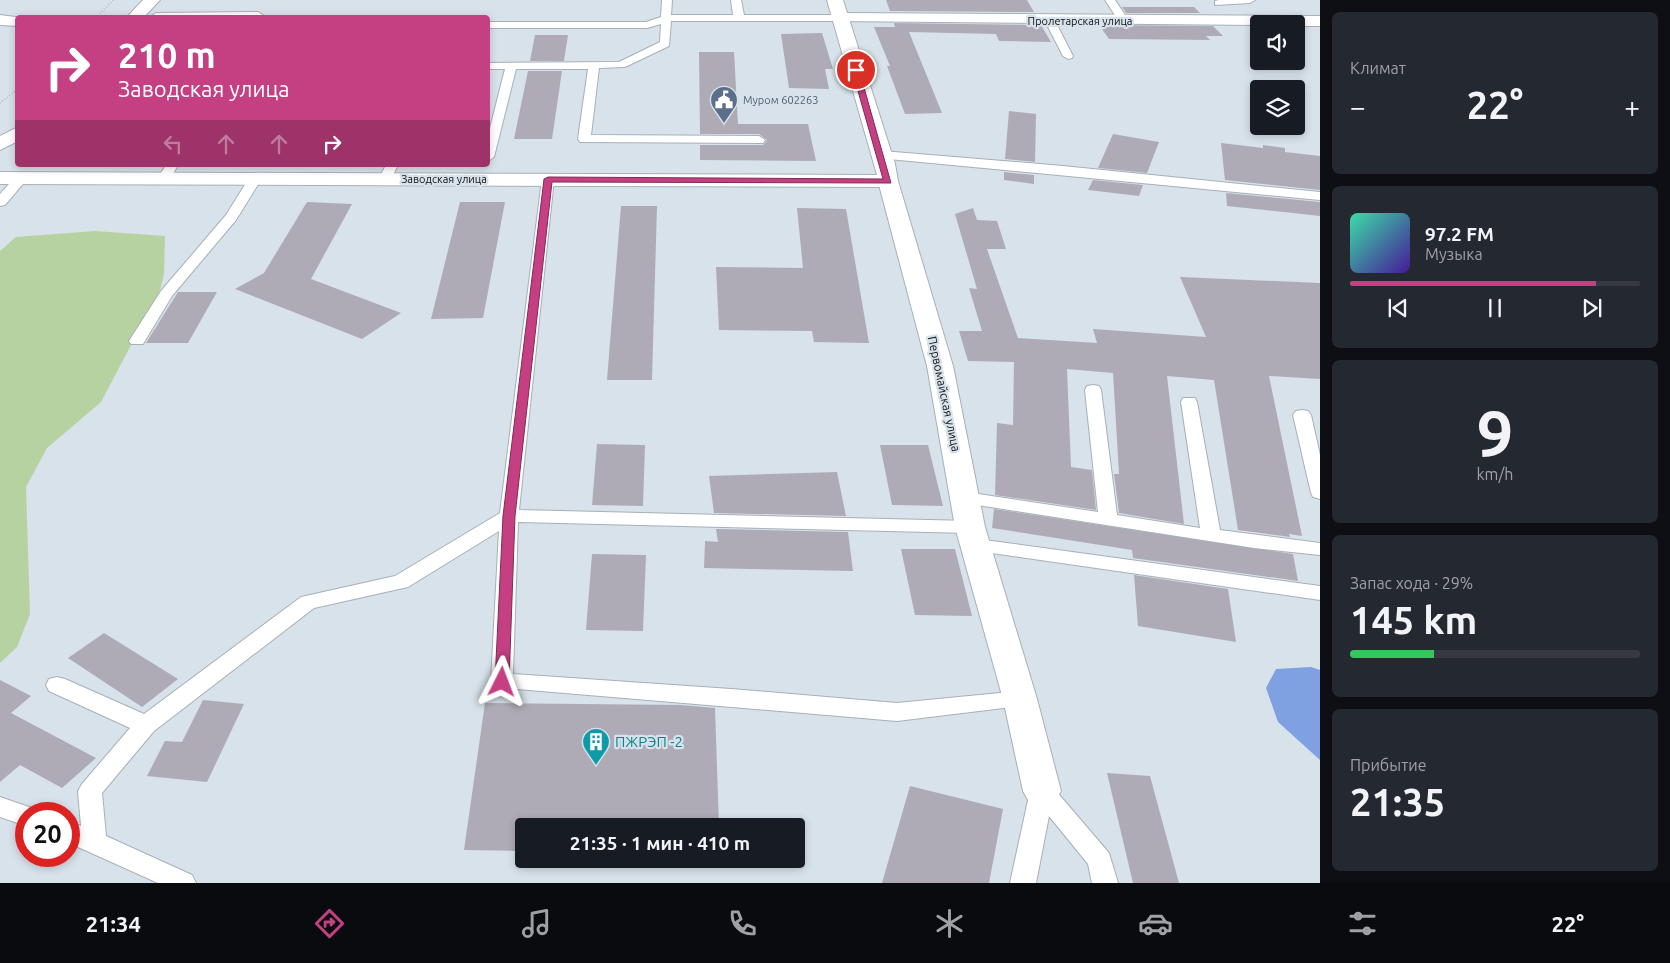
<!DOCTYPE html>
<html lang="ru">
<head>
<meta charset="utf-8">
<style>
	:root { --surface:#171b24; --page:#242831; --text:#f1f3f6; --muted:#9ea1a6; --line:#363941; --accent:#c54083 }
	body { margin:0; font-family:Ubuntu,sans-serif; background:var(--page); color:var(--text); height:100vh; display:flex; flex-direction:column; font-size:19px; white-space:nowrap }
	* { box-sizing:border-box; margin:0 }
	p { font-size:16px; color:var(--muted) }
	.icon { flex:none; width:28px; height:28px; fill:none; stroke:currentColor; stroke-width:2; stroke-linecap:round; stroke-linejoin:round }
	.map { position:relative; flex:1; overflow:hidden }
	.side { display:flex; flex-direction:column; gap:12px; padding:12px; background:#0d0f14; width:350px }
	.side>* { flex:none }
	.guide { position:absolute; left:15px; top:15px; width:475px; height:152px; border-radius:5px; box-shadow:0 2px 8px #0003; background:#c54083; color:#fff; overflow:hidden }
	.tools { position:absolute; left:1250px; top:15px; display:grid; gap:10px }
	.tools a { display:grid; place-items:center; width:55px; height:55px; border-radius:5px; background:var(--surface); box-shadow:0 2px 8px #0003; font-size:25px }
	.speed { position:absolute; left:15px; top:802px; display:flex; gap:10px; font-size:25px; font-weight:700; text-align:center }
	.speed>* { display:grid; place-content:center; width:65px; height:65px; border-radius:50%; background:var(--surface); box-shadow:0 2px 8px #0003; line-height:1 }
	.speed .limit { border:8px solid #d22; background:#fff; color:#111 }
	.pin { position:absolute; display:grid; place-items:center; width:42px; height:42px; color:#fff; margin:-21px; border:2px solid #fff; border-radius:50%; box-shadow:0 1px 5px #0007 }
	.me { position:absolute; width:55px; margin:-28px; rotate:3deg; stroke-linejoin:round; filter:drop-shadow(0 0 4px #0008) }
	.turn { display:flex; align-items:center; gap:18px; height:105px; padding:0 20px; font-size:22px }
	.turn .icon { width:65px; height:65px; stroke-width:2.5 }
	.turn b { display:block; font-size:35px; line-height:42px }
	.lanes { display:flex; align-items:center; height:48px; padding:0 20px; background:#0003; justify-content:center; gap:25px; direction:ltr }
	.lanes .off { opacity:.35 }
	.big { font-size:38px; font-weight:700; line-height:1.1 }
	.side .widget { flex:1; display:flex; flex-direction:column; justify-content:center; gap:8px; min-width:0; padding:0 18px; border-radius:8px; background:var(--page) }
	.side .dial { align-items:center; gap:0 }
	.dial b { font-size:65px; line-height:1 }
	.song { display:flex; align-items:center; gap:15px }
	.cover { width:60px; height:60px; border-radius:8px; background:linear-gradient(135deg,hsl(160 70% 55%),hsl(260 70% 35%)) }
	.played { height:5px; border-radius:2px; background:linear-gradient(90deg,var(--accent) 85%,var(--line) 85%) }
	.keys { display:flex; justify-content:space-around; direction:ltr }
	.heat { display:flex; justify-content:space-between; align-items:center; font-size:28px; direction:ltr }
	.charge { height:8px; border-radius:4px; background:linear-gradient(90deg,#34c759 29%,var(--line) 0) }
	.trip { position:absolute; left:515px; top:818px; width:290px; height:50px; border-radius:5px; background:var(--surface); box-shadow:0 2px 8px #0003; font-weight:700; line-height:50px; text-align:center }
	.menu { display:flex; height:80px; justify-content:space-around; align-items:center; background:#090b0e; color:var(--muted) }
	.menu .icon { width:35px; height:35px }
	.menu .active { color:var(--accent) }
	.menu b { font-size:22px; color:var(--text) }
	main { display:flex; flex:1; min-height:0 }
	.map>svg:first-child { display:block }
	.green { fill:#b7d2a1 }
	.water { fill:#7fa0e1 }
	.building { fill:#afabb6 }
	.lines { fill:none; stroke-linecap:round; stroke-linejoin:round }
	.service-casing { stroke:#a6b0b7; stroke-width:2 }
	.minor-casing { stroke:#a6b0b7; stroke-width:2 }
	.tertiary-casing { stroke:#a6b0b7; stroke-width:2 }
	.path { stroke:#9ba3aa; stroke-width:2; stroke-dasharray:0.5 2.5; stroke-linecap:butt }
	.service { fill:#fff; fill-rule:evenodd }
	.minor { fill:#fff; fill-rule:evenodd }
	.tertiary { fill:#fff; fill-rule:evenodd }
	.route { fill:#c54083; stroke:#802a55 }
	.labels { text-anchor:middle; stroke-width:4.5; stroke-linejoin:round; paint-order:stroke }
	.far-street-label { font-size:11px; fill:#0f1215; stroke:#d8e2ea }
	.far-service-label { font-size:11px; fill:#4e5e75; stroke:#d8e2ea; text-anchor:start }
	.street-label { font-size:12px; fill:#0f1215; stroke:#d8e2ea }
	.near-culture-label { font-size:15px; fill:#0d838f; stroke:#d8e2ea; text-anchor:start }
</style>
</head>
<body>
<main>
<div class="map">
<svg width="1320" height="883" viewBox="0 0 1320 883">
	<rect width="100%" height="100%" fill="#d8e2ea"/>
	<!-- green -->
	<path class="green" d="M95,231L165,236L164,274L160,290L101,402L47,448L26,487L30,614L17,647L0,663V251L16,237Z"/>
	<!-- water -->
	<path class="water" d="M1311,667L1320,670V760L1278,722L1266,688L1276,669Z"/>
	<!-- building -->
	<g class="building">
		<path d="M886,0H1027L1034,12L890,11Z"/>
		<path d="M1122,7H1194L1200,13H1126Z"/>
		<path d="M894,23L1041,25L1051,42L999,41L996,34L909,32L942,113L905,114L887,66H890L874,27H895Z"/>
		<path d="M1099,25L1213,26L1223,36H1206L1210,40L1109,39Z"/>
		<path d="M822,33L833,69H825L829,89L789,88L781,34Z"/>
		<path d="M535,35H568L564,61H530Z"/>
		<path d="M699,52H734L738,124H808L816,161L700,160V145H763L767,140L759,134H700Z"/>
		<path d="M528,71H562L552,139H514Z"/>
		<path d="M1009,111L1036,114L1035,162L1005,159Z"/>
		<path d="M1113,134L1159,142L1147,173L1098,168Z"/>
		<path d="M1221,143L1263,148V145L1285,148V152L1320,156V190L1225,180Z"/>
		<path d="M1004,172L1034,175V184L1004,180Z"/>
		<path d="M1093,180L1143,185L1139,196L1088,190Z"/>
		<path d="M1226,193L1320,202V216L1227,206Z"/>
		<path d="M307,202L352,204L311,279L401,313L362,339L235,289L264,273Z"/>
		<path d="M460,202H505L483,318L431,319Z"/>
		<path d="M621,206H657L652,380H607Z"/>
		<path d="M797,208L846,209L869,343L814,342L812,331L719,330L716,267L803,268Z"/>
		<path d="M973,208L977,220L997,221L1006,249H987L1018,338L1097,343L1093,329L1206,337L1180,277L1320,283V379L1269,376L1302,536L1289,534L1290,537L1238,530L1214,380L1167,376L1184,524L1119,513L1114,474H1119L1113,373L1067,369L1071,467L1092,470L1096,510L995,495L997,423L1013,425L1014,362L968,361L959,331H982L969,288L977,289L955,214Z"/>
		<path d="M178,292H217L188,343H146Z"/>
		<path d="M597,444L645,445L643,506L592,505Z"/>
		<path d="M880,445H928L943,506L892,505Z"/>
		<path d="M837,472L846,516L714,513L709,476Z"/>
		<path d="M994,509L1293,554L1298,581L1133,558L1132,550L992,528Z"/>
		<path d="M716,529L848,532L853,571L704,568L705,541L718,542Z"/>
		<path d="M901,549H955L972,616L915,615Z"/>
		<path d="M592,554L646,555L643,631L586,630Z"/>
		<path d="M1134,575L1228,589L1236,642L1138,626Z"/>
		<path d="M104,633L178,679L142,707L68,658Z"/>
		<path d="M0,680L31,696L11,713L96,758L62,788L20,765L0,782Z"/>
		<path d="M203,700L244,704L207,782L147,776L165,741L182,742Z"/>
		<path d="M485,703L681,705L715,708L719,826H524V851L464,850Z"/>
		<path d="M1107,773L1150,776L1179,883H1133Z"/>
		<path d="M910,786L1003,809L989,883H882Z"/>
	</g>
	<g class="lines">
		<defs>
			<g id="service">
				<path d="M662,0H672L671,15H733L731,0H741L744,15H840L845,18L840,21H671L669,46L625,67L599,68L591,135L759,136L765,140L763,143L580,142L578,139L588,69H516L494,157L488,161V136L505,69H488V63L619,62L660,42L661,24L647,28H488V22H646L661,17Z"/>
				<path d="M1105,0H1115L1129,21L1128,23H1120Z"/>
				<path d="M1219,0H1255L1250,3L1215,5V1Z"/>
				<path d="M258,14L264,18L253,17Z"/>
				<path d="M1050,18L1055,21L1073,56L1072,58L1068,59L1063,56L1045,21Z"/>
				<path d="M882,151L1063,166L1320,192V200L878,158L876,155Z"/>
				<path d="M166,165H178L169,181L164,182L158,178Z"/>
				<path d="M386,165H398L390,181L385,182L379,178Z"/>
				<path d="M22,174L28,178L5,205L0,206V194L17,175Z"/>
				<path d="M256,174L262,178L236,220L172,296L143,344H131L129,341L161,291L226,215L251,175Z"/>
				<path d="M548,175L554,179L519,510L970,521L977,523L979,527L977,531L970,533L518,522L513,674L731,689L897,703L1020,691L1028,693L1031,699L1028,705L897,721L494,687L491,681L499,531L408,587L314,608L154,731L102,793L106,836L192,875L196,883H158L69,843V822L81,826L78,791L82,784L130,728L49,691L46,685L49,679L57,677L65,679L144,714L301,597L395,576L500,513L542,179Z"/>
				<path d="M1093,385L1099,386L1101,390L1117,515L1200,528L1181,402L1183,398H1195L1197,402L1220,530L1320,543V555L1254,548L958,502L956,498L958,494L965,492L1098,512L1085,390L1087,386Z"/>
				<path d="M1302,410L1308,411L1311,415L1320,455V499L1313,497L1311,493L1293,415L1296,411Z"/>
				<path d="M977,539L1320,586V600L970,550L967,545L970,540Z"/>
				<path d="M1042,781L1050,784L1109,853L1118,883H1092L1088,864L1049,816L1036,883H1010L1030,791L1034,784Z"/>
				<path d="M0,797L35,809L37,814H26V826L0,817Z"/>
			</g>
			<g id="minor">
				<path d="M258,12L266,17L148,18L156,13Z"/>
				<path d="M840,13L1320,16V26H1296V24L1259,25L834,21L832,18Z"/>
				<path d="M0,15L23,18H18V26L0,25Z"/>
				<path d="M888,175L895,177L898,181L953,366L985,527L1037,699L1061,791L1055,802L1042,806L1029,802L1023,791L1003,699L955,527L927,366L878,181L881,177Z"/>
			</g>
			<g id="tertiary">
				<path d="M143,0H160L143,18H126Z"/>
				<path d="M827,0H843L895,164L898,181L895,185L888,187L0,184V172L877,175Z"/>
				<path d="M18,127V141L0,150V136Z"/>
			</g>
		</defs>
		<!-- service casing -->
		<use href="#service" class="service-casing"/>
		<!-- minor casing -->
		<use href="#minor" class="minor-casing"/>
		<!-- tertiary casing -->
		<use href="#tertiary" class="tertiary-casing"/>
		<!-- path -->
		<g class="path">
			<path d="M96,18L113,0"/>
			<path d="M0,103L18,89"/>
		</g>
		<!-- service -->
		<use href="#service" class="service"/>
		<!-- minor -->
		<use href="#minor" class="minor"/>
		<!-- tertiary -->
		<use href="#tertiary" class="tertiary"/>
	</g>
	<!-- route -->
	<path class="route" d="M856,68L859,70L891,183L552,182L515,516L509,682L507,685H497L495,682L503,516L544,179L548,177L883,179L852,70Z"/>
	<!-- icons -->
	<defs>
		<symbol id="civic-pin" viewBox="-11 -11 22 30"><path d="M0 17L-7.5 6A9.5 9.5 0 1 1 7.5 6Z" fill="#5c6f8a" stroke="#d8e2ea"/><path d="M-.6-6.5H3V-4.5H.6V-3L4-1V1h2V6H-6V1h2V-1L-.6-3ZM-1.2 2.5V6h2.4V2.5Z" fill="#fff"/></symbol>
		<symbol id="building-pin" viewBox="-11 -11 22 30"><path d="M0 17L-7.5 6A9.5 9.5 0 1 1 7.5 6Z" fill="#0f9aa8" stroke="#d8e2ea"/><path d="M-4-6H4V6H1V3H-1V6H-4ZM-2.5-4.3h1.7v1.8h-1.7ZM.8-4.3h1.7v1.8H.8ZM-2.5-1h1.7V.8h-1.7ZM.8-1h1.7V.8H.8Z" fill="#fff"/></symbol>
	</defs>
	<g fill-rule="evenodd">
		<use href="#civic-pin" x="708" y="84" width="32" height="43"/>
		<use href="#building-pin" x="580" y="726" width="32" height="43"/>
	</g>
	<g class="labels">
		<!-- far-street labels -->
		<g class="far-street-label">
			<text x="1080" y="25">Пролетарская улица</text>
			<text x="444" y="183">Заводская улица</text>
		</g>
		<!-- far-service labels -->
		<g class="far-service-label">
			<text x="743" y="104">Муром 602263</text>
		</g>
		<!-- street labels -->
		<g class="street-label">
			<text transform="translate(944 394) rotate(78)" y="4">Первомайская улица</text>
		</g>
		<!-- near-culture labels -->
		<g class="near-culture-label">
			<text x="615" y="747">ПЖРЭП -2</text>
		</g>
	</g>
</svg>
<div class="tools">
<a><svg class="icon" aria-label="sound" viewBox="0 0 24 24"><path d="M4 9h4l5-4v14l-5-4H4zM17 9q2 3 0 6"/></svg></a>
<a><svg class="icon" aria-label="layers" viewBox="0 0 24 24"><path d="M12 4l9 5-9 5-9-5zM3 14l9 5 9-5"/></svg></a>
</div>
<div class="speed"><div class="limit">20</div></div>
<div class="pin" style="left:856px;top:70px;background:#d93025"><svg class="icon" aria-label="arrive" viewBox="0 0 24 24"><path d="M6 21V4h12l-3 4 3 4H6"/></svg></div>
<svg class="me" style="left:502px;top:682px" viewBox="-20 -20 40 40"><path d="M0-17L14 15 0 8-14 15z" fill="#c54083" stroke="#fff" stroke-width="4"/></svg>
<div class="trip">21:35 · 1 мин · 410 m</div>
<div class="guide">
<div class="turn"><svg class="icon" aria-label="right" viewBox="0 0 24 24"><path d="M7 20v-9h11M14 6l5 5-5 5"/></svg><div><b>210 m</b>Заводская улица</div></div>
<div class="lanes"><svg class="icon off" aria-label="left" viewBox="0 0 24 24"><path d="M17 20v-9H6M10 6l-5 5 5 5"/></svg><svg class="icon off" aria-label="ahead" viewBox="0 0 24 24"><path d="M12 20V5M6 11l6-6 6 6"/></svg><svg class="icon off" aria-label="ahead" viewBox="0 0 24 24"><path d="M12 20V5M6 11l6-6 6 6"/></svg><svg class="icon" aria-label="right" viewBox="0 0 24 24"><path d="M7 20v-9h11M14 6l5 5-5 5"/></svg></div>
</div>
</div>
<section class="side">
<div class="widget"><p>Климат</p>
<div class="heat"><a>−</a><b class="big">22°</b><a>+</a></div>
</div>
<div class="widget">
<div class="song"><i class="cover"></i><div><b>97.2 FM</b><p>Музыка</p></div></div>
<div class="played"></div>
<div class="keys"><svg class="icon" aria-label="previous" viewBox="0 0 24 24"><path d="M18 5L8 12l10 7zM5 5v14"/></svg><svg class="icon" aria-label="pause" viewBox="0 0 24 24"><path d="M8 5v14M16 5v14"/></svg><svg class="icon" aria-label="next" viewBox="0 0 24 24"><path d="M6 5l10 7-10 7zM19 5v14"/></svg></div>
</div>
<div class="widget dial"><b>9</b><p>km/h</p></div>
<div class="widget"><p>Запас хода · 29%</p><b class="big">145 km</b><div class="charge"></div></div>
<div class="widget"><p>Прибытие</p><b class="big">21:35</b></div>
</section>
</main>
<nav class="menu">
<b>21:34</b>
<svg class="icon active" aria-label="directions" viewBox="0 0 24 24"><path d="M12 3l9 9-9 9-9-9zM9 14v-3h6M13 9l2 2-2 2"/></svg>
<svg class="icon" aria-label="music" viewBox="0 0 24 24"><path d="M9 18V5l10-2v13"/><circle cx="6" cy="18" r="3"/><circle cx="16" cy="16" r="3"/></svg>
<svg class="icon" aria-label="phone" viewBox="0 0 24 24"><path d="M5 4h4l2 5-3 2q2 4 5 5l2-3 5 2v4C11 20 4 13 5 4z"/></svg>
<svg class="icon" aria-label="climate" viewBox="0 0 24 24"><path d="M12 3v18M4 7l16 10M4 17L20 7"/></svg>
<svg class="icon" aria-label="car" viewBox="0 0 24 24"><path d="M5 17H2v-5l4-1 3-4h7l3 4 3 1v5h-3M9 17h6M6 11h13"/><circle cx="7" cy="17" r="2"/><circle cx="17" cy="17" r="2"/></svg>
<svg class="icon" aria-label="filters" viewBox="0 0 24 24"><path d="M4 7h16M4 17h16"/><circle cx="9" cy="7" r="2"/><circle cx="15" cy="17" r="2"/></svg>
<b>22°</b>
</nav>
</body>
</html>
